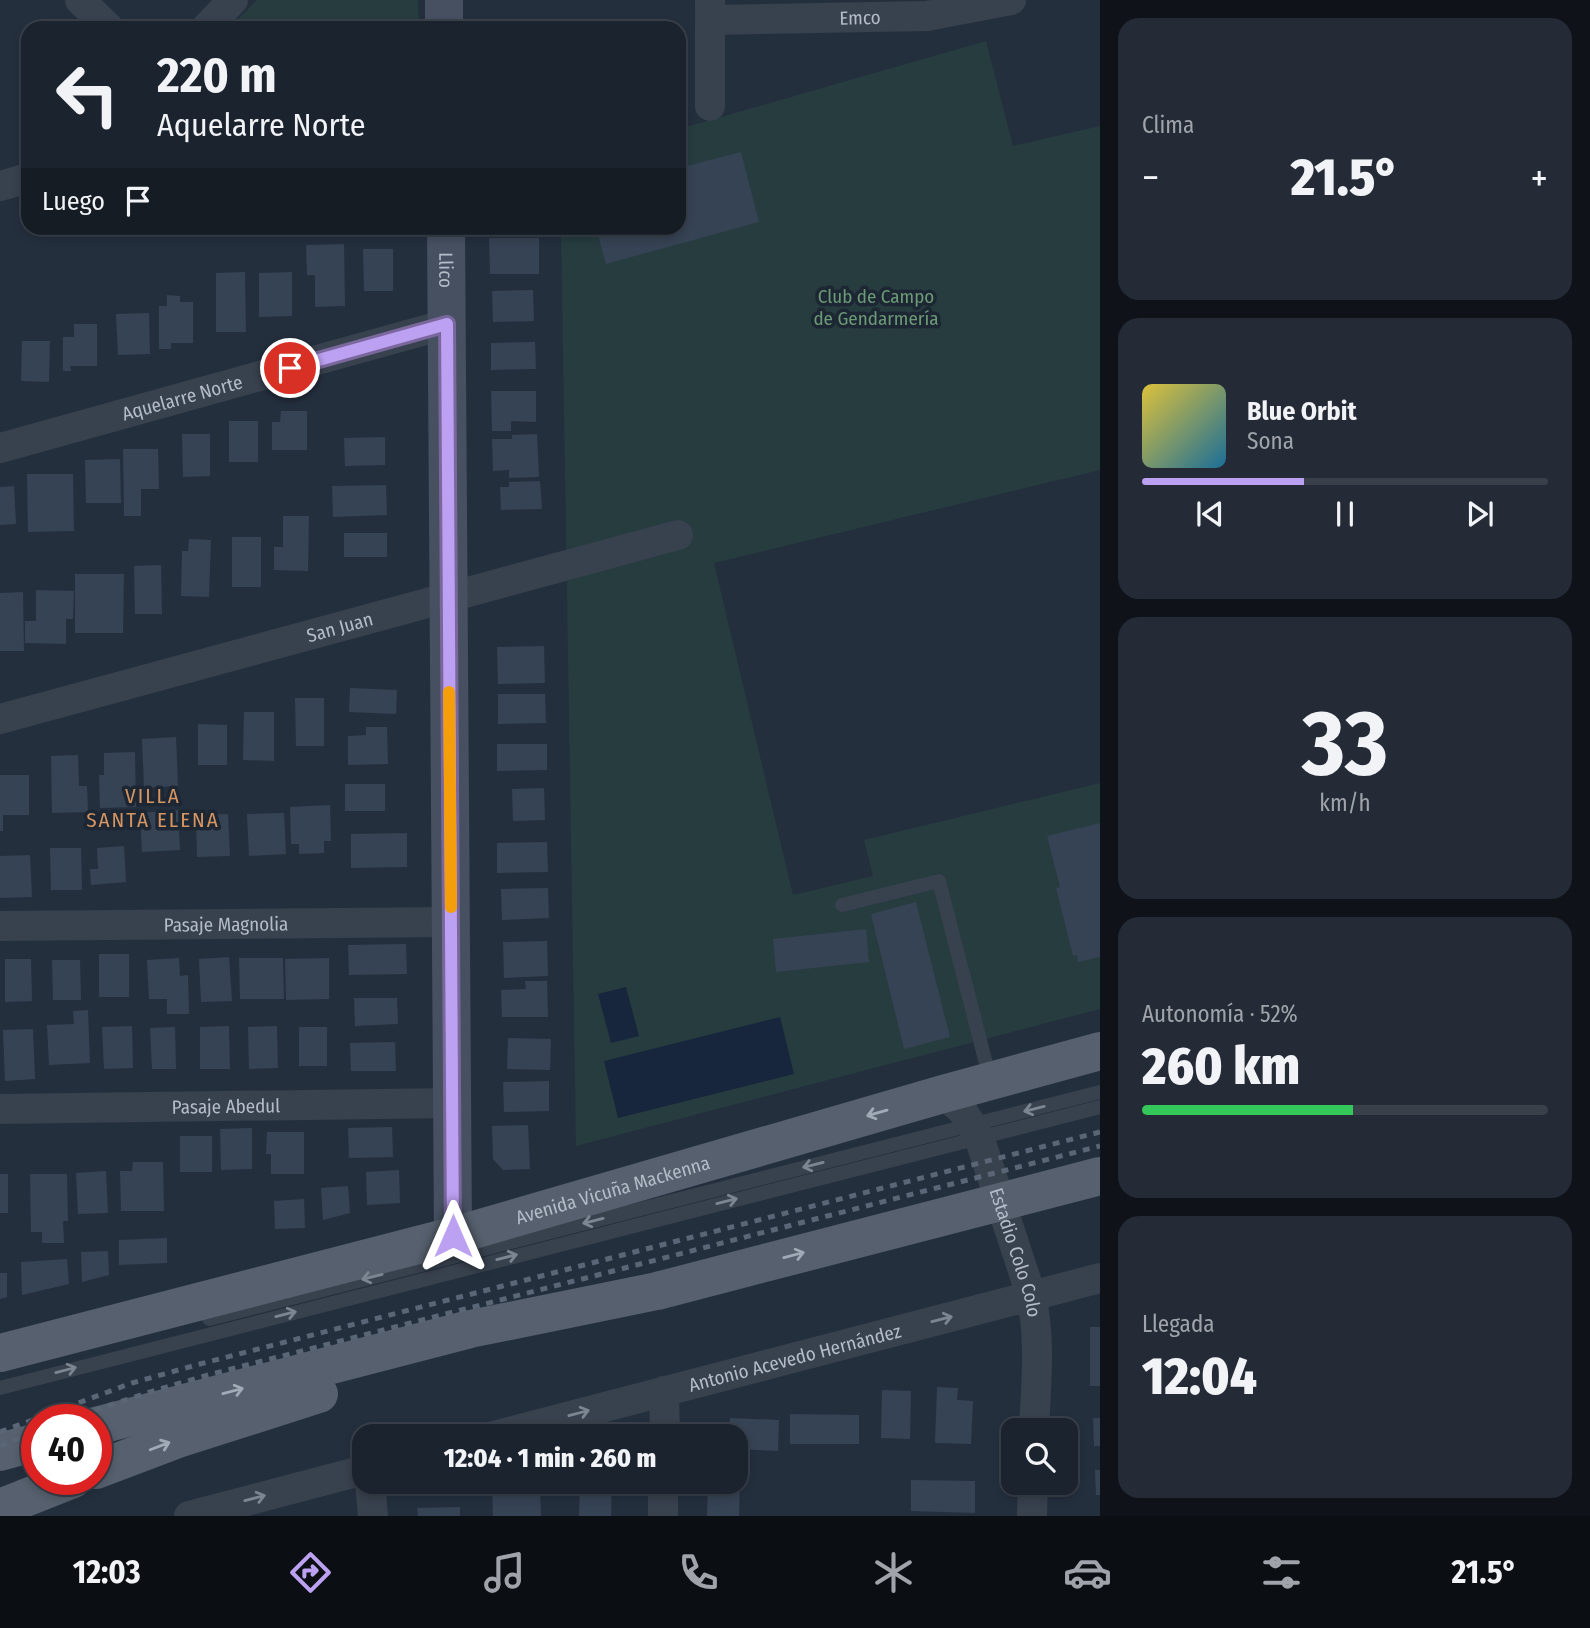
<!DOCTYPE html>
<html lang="es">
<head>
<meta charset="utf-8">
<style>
	:root { --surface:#1b232e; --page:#242b36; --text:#f1f3f6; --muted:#a0a4aa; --line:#39404a; --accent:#bca0f2 }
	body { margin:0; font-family:"Fira Sans Condensed",sans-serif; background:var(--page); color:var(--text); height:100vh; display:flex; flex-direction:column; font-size:26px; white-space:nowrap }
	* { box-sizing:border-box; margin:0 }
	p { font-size:23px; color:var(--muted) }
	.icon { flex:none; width:38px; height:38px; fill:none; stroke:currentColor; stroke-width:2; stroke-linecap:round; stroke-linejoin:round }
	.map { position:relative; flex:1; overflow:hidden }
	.drawer { display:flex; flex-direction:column; gap:18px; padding:18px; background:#0f1319; width:490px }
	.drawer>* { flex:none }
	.guide { position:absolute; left:21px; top:21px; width:665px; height:214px; border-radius:21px; box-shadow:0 4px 10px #0003,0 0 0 2px var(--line); background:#1b232e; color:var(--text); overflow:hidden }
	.buttons { position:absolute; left:1001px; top:1418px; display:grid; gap:14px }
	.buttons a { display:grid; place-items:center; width:77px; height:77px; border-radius:14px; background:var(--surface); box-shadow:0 4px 10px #0003,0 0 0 2px var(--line); font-size:35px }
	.speed { position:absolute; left:21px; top:1404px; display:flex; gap:14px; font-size:35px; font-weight:700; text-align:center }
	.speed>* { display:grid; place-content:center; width:91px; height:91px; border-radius:50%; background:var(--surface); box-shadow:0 4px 10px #0003,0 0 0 2px var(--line); line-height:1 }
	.speed .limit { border:10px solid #d22; background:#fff; color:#111 }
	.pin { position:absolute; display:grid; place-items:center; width:60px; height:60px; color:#fff; margin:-30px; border:4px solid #fff; border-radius:50%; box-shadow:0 2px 7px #0007 }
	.me { position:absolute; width:77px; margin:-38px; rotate:0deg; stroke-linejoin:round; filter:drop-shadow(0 0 5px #0008) }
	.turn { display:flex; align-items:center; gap:24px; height:147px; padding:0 21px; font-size:32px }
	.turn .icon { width:91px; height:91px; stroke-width:2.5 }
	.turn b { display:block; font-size:49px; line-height:60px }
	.then { display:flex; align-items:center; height:66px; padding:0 21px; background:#0003; gap:14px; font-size:26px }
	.big { font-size:52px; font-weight:800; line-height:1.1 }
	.drawer .card { flex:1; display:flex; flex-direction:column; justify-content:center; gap:10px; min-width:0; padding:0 24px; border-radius:21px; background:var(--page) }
	.drawer .dial { align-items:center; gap:0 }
	.dial b { font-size:91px; line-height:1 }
	.song { display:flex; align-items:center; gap:21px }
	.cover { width:84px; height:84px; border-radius:10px; background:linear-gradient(135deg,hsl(50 70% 55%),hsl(200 70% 35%)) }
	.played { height:7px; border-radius:4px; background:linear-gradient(90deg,var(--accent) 40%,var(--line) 40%) }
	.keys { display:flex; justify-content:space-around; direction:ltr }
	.heat { display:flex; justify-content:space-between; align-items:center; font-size:38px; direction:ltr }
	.charge { height:10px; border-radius:5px; background:linear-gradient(90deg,#34c759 52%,var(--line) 0) }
	.trip { position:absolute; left:352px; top:1424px; width:396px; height:70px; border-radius:21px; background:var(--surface); box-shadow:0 4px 10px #0003,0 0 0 2px var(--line); font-weight:800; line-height:70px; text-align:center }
	.tab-bar { display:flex; height:112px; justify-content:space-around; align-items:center; background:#0b0e12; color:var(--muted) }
	.tab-bar .icon { width:49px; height:49px }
	.tab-bar .active { color:var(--accent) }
	.tab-bar b { font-size:32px; color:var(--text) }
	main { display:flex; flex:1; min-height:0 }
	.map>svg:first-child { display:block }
	.green { fill:#263c3f }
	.water { fill:#17263c }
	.building { fill:#364354 }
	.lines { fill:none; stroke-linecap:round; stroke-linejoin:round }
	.lane { stroke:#38414e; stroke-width:14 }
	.street { stroke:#38414e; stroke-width:30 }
	.secondary { stroke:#465061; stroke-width:38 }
	.primary { stroke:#56606e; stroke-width:38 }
	.rail { stroke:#5a6575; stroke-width:5; stroke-dasharray:7 7; stroke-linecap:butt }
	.oneway { stroke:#7c8592 }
	.oneway2 { stroke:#a1aab7 }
	.route-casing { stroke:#7a689d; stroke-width:18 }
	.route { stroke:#bca0f2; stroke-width:12 }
	.slow { stroke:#f59e0b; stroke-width:12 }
	.labels { text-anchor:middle; stroke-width:7; stroke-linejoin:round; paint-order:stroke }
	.street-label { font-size:19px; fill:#b4bcc9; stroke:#1d2633 }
	.park-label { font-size:19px; fill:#6b9a76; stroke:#1d2633 }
	.neighbourhood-label { font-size:21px; letter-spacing:2px; fill:#d59563; stroke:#1d2633 }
</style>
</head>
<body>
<main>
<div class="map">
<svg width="1100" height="1516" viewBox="0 0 1100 1516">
	<rect width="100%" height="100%" fill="#242f3e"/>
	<!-- green -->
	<g class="green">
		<path d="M257,0H418L419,28H229Z"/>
		<path d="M986,41L1013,146L1100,126V470L714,563L793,895L873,876L864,840L1100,783V1009L576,1146L561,228H679V129Z"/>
	</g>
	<!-- water -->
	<g class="water">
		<path d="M626,987L639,1036L611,1043L598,994Z"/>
		<path d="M780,1017L794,1074L618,1118L604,1061Z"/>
	</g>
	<!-- building -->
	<g class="building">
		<path d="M741,152L759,222L606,264L596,228H679V168Z"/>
		<path d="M489,238H539V274H490Z"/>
		<path d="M344,244L345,306L315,307V275H307L306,245Z"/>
		<path d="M363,249H393V291H364Z"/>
		<path d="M245,272L246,332H216V273Z"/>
		<path d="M292,272V316L259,317V273Z"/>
		<path d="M533,290L534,321L493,322L492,291Z"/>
		<path d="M167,295L180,296V302H193V343H171V349H159V306H167Z"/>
		<path d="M149,313L150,354L118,355L116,314Z"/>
		<path d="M74,324H97V366H70L71,371H63V337H74Z"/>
		<path d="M22,341H50L49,382L21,381Z"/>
		<path d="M535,342L536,369L491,370V343Z"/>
		<path d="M491,391H536V422L511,421V431H492Z"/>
		<path d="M281,411H307V450H272V422H280Z"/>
		<rect x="229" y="421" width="29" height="41"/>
		<path d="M182,434H210V476L183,477Z"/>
		<path d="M537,434L539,477L509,478V470L493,471L492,439H512V435Z"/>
		<path d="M385,437V465L345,466L344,438Z"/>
		<path d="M123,449H158L159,489H141V516H124Z"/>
		<path d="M120,459L121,503H86L85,460Z"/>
		<path d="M27,474H73L74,531L28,532Z"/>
		<path d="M540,481L542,509L501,510L500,487H509V482Z"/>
		<path d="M386,485L387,515L333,517L332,486Z"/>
		<path d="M14,486L16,524L0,525V487Z"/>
		<path d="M283,516H309L308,571L274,570V547H283Z"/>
		<rect x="344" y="533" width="43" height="24"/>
		<rect x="232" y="537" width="29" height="50"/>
		<path d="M189,539L211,540L209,597L181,596L182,551H188Z"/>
		<path d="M161,565L162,614H135L134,566Z"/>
		<path d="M75,574H124L123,633H75Z"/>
		<path d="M36,590L74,591L73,619H66V644L25,643V621H36Z"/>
		<path d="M23,592L24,651H0V593Z"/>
		<path d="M544,646L545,683L498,684L497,647Z"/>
		<path d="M350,688L397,690L396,714L349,712Z"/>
		<path d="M498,694H545L546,723L498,724Z"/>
		<path d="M295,698H324V746H296Z"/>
		<path d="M244,712H274V761L243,760Z"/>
		<path d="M198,724L227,725V765H198Z"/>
		<path d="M366,727H387L388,764L348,765V736L366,735Z"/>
		<path d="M176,737L178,786L144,788L142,739Z"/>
		<path d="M497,744H547V770L497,771Z"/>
		<path d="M135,752L136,807L100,808L99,775H104V753Z"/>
		<path d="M78,755L79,786H87L88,812L52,813L51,756Z"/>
		<path d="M0,775H29V815H3V831H0Z"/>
		<rect x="345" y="784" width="40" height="27"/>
		<path d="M544,788L545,820L513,821L512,789Z"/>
		<path d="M330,805L331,841H324V853L299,854V844H291L290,807Z"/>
		<path d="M178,810L180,850L142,852L140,813Z"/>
		<path d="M284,813L286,854L249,856L247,814Z"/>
		<path d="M228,814L230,856L197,857L196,815Z"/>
		<path d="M1100,823V957L1078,962L1077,955L1073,956L1056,888L1060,887L1047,836Z"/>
		<path d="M407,833V867L351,868V834Z"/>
		<path d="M547,842L548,872L497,873V843Z"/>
		<path d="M124,846L126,882L91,885L90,869H98L97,848Z"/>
		<path d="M50,848H81L82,890H51Z"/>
		<path d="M30,855L32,897L0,898V856Z"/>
		<path d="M548,888L549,918L502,920L501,889Z"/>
		<path d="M916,902L950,1037L904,1049L871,914Z"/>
		<path d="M866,929L869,962L776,972L773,939Z"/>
		<path d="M547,941L548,976L504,978L503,942Z"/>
		<path d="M406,944L407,974L349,975L348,945Z"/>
		<rect x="99" y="954" width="30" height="43"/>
		<path d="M229,957L232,1001L201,1002L199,959Z"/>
		<path d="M179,958L180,976L188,975L189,1014H167V999H149L147,960Z"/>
		<path d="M239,958H283L284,999H240Z"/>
		<path d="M329,958V999L286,1000L285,959Z"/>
		<path d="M5,959H31L32,1001L5,1002Z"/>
		<path d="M52,960H80L81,1000H53Z"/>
		<path d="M525,981H547L548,1017H502L501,990L526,989Z"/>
		<path d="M354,998H397L398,1024L355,1026Z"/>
		<path d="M88,1010L90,1063L49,1065L47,1025L74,1024L73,1011Z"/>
		<path d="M132,1026L133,1068L104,1069L102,1027Z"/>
		<path d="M229,1026L230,1069H200V1027Z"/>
		<path d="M277,1026L278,1068L249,1069L248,1027Z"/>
		<path d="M175,1027L176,1069H152L150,1028Z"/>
		<rect x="299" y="1027" width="28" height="39"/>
		<path d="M33,1029L35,1079L5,1081L3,1030Z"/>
		<path d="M508,1038L551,1039L550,1070L507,1069Z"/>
		<path d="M395,1042L396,1071H351L350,1043Z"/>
		<path d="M549,1081V1111L504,1112L503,1082Z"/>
		<path d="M528,1125L530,1169L503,1170L493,1159L492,1126Z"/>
		<path d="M392,1127L393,1157L349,1158L348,1128Z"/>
		<path d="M252,1128V1169L221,1170L220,1129Z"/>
		<path d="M267,1132H304V1174H271V1154H266Z"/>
		<rect x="180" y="1136" width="32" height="36"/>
		<path d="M133,1162H163L164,1211H121L120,1171H132Z"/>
		<path d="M399,1170L400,1203L367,1205L366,1172Z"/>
		<path d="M106,1171L108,1213L78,1214L76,1173Z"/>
		<rect x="0" y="1174" width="8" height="39"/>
		<path d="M30,1174H67L68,1221H63L64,1243H42V1232H31Z"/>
		<path d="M348,1186L350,1213L323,1220L321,1188Z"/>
		<path d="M304,1199L305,1228L275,1229L274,1201Z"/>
		<path d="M167,1238V1263L119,1265V1240Z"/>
		<path d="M108,1251L109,1275L82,1282L81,1252Z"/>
		<path d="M67,1259L69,1284L22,1295L21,1262Z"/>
		<path d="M0,1273H7V1297L0,1299Z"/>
		<rect x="1090" y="1327" width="10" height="59"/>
		<path d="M937,1387L958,1388L957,1400L973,1401L971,1444L935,1443Z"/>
		<path d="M882,1390L911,1391L910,1439L881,1438Z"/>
		<path d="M790,1414L859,1415V1444H790Z"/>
		<path d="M730,1418L779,1420L778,1451L735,1449V1437H729Z"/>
		<path d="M1093,1418H1100V1446H1094Z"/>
		<path d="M1095,1470H1100V1495H1096Z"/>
		<path d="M735,1478H740L739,1516H707L708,1482H735Z"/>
		<path d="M911,1480L975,1481V1513L911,1511Z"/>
		<path d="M580,1482H612L611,1516H579Z"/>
		<path d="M540,1488L541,1516H493L492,1489Z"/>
		<path d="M460,1507V1516H418L417,1508Z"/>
	</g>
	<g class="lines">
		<!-- lane -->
		<g class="lane">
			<path d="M842,905L939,881L990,1079"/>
			<path d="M209,1319L1100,1092"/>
			<path d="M0,1388L1100,1107"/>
		</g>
		<!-- street -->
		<g class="street">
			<path d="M80,0L109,28"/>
			<path d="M710,0V106"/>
			<path id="s1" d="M710,20L927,16L1011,0"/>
			<path d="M206,28L233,0"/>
			<path d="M0,186L28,178"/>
			<path id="s2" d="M0,448L447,324"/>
			<path id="s3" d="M0,719L678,535"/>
			<path id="s4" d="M0,926L451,922"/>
			<path id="s5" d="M943,1094L962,1110L979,1137L1031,1295C1041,1339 1036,1385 1034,1430"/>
			<path id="s6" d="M0,1109L453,1103"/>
			<path d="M664,1391L665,1437"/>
			<path id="s7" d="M490,1437L1100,1278"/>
			<path d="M370,1482L373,1516"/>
			<path d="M189,1516L364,1470"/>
			<path d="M663,1516V1482"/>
			<path d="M1032,1516L1033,1482"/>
		</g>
		<!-- secondary -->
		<g class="secondary">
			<path d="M444,0V28"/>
			<path id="s8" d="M446,228L453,1236"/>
		</g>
		<!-- primary -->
		<g class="primary">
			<path id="s9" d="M0,1353L453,1236L943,1094L1100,1051"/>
			<path d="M96,1426L470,1329L657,1291L1100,1176"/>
			<path d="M0,1452L37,1442"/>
			<path d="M96,1470L178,1439L319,1394"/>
			<path d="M0,1508L73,1479"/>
		</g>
		<!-- rail -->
		<g class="rail">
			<path d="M68,1419L153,1391L208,1375L1100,1146"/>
			<path d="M0,1432L132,1383L200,1364L1100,1132"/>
			<path d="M0,1446L37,1431"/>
		</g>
	</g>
	<!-- one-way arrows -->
	<defs><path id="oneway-shaft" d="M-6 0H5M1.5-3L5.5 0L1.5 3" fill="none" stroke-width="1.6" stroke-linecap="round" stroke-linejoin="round" transform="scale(1.75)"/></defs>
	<g class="oneway">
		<use href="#oneway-shaft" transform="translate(1034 1109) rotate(166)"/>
		<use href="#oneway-shaft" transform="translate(813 1165) rotate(166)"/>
		<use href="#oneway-shaft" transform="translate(727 1201) rotate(-14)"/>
		<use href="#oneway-shaft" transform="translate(593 1221) rotate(166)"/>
		<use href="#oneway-shaft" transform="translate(507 1257) rotate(-14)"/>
		<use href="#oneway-shaft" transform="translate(372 1277) rotate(166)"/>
		<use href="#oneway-shaft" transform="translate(286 1314) rotate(-14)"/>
		<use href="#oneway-shaft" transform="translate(942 1319) rotate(-14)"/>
		<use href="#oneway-shaft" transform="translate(66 1370) rotate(-15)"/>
		<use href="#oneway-shaft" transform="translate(579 1413) rotate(-15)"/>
		<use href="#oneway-shaft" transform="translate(255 1498) rotate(-15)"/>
	</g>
	<g class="oneway2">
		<use href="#oneway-shaft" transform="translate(877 1113) rotate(164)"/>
		<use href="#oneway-shaft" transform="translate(794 1255) rotate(-15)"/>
		<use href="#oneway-shaft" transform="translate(233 1391) rotate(-15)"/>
		<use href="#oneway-shaft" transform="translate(160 1446) rotate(-21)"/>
	</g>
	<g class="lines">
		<defs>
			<path id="route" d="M290,368L447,324L453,1236"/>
		</defs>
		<!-- route casing -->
		<use href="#route" class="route-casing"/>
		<!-- route -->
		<use href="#route" class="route"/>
		<!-- slow -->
		<path class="slow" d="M449,692L451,907"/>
	</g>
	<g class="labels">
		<!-- street labels -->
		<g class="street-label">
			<text dy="7" stroke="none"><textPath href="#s1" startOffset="150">Emco</textPath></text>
			<text dy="7" stroke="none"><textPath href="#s8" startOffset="42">Llico</textPath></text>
			<text dy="7" stroke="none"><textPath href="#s2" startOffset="189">Aquelarre Norte</textPath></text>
			<text dy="7" stroke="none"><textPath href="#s3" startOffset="352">San Juan</textPath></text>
			<text dy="7" stroke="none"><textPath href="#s4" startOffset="226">Pasaje Magnolia</textPath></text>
			<text dy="7" stroke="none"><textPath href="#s6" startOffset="226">Pasaje Abedul</textPath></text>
			<text dy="7" stroke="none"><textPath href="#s9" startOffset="634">Avenida Vicuña Mackenna</textPath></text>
			<text dy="7" stroke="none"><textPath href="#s5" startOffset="178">Estadio Colo Colo</textPath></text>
			<text dy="7" stroke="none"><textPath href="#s7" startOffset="315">Antonio Acevedo Hernández</textPath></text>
		</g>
		<!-- park labels -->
		<g class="park-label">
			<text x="876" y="303">Club de Campo<tspan x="876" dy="22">de Gendarmería</tspan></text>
		</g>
		<!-- neighbourhood labels -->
		<g class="neighbourhood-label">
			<text x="153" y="803">VILLA<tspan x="153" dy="24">SANTA ELENA</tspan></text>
		</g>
	</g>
</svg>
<div class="buttons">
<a><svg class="icon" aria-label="search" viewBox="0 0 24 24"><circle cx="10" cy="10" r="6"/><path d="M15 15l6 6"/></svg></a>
</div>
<div class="speed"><div class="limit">40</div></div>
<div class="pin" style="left:290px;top:368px;background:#d93025"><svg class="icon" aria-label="arrive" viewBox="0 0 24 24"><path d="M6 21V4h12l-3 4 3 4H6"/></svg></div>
<svg class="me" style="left:453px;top:1236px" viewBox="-20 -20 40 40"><path d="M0-17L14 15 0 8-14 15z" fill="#bca0f2" stroke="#fff" stroke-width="4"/></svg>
<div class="trip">12:04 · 1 min · 260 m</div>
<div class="guide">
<div class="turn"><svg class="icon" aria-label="left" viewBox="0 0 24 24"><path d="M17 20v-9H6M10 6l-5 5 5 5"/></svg><div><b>220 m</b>Aquelarre Norte</div></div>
<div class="then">Luego<svg class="icon" aria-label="arrive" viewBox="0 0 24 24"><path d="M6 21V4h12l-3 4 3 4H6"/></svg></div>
</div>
</div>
<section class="drawer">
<div class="card"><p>Clima</p>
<div class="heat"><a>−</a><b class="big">21.5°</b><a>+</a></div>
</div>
<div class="card">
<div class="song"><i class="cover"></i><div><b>Blue Orbit</b><p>Sona</p></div></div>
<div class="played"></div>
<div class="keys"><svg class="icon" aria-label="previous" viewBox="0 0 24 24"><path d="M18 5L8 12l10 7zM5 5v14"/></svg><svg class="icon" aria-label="pause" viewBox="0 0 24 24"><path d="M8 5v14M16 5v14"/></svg><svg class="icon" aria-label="next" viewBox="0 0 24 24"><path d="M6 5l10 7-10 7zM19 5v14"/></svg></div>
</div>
<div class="card dial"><b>33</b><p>km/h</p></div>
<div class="card"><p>Autonomía · 52%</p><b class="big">260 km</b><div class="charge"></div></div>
<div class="card"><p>Llegada</p><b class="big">12:04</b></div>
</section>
</main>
<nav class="tab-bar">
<b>12:03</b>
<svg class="icon active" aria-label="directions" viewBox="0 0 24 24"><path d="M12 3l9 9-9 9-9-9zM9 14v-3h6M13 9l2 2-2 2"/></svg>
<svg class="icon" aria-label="music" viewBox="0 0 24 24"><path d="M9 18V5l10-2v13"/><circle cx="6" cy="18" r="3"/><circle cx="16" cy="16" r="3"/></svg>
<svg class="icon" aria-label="phone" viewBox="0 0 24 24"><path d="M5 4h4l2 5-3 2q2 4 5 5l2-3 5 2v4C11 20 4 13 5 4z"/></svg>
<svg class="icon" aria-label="climate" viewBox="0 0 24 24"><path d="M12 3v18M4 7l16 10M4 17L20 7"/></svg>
<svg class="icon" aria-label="car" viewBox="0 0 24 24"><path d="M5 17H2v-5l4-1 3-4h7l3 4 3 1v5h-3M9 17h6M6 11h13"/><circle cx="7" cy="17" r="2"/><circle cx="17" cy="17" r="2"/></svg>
<svg class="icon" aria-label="filters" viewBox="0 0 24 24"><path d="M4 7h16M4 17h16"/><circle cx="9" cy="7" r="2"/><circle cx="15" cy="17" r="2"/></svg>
<b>21.5°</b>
</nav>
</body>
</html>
